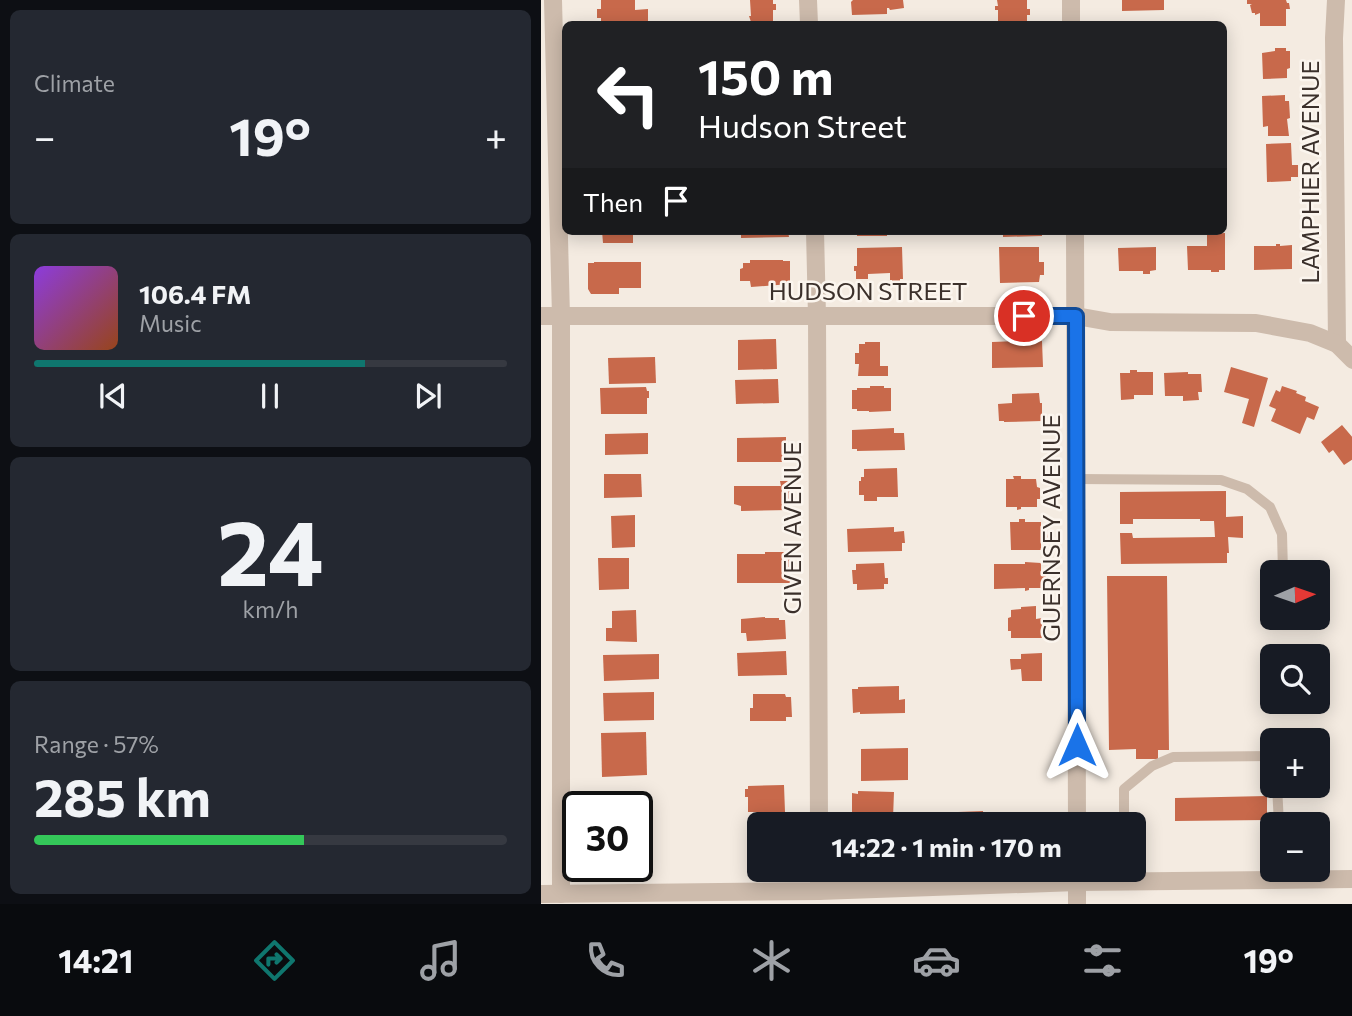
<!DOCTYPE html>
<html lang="en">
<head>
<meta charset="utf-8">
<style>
	:root { --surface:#171b24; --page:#242831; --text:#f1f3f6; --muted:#9ea1a6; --line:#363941; --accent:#0f766e }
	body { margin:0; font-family:Commissioner,sans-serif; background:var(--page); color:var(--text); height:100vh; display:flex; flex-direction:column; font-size:26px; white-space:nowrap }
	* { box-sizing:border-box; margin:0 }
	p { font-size:23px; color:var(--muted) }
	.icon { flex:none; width:38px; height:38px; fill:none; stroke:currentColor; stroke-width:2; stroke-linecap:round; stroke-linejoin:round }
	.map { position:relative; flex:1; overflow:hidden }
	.side { display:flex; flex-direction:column; gap:10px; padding:10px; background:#0d0f14; width:541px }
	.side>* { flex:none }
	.top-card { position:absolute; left:21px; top:21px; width:665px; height:214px; border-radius:10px; box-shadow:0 4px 18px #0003; background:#202124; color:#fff; overflow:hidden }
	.needle { width:46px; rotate:88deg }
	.buttons { position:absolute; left:719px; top:560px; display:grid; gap:14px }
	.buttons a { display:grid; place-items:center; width:70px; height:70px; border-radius:10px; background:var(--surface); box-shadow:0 4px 18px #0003; font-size:35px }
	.speed { position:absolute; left:21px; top:791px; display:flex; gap:14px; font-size:35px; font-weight:700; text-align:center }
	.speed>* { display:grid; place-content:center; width:91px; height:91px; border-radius:50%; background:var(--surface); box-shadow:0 4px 18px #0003; line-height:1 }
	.speed .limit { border:4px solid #111; border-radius:10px; background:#fff; color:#111 }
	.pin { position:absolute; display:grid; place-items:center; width:60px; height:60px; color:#fff; margin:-30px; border:4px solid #fff; border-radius:50%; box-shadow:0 2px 7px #0007 }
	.me { position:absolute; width:77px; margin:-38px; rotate:0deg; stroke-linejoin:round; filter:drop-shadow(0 0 5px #0008) }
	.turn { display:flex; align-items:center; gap:24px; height:147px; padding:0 21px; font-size:32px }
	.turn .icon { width:91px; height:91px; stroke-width:2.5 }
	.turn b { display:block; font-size:49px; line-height:60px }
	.then { display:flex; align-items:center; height:66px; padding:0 21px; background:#0003; gap:14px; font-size:26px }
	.big { font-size:52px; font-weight:700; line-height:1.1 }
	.side .widget { flex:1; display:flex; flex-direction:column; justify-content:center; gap:10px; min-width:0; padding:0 24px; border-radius:10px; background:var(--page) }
	.side .dial { align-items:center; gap:0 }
	.dial b { font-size:91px; line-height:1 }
	.song { display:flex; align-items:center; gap:21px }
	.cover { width:84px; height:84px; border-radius:10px; background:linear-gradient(135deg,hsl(270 70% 55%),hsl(20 70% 35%)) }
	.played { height:7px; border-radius:4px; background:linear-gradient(90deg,var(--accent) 70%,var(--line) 70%) }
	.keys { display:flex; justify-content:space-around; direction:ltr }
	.heat { display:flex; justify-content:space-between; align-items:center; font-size:38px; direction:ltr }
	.charge { height:10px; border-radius:5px; background:linear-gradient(90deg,#34c759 57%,var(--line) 0) }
	.trip { position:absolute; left:206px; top:812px; width:399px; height:70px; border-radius:10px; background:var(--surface); box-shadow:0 4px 18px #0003; font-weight:700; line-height:70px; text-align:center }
	.tabs { display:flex; height:112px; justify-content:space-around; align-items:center; background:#090b0e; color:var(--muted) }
	.tabs .icon { width:49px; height:49px }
	.tabs .active { color:var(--accent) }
	.tabs b { font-size:32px; color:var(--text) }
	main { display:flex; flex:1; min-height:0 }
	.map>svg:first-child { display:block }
	.building { fill:#c8694b }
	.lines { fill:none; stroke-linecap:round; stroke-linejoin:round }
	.service { stroke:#cdbbac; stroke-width:10 }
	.minor { stroke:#cdbbac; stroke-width:18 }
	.tertiary { stroke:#cdbbac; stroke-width:18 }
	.route-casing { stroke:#114b97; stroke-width:18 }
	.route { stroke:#1a73e8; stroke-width:12 }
	.labels { text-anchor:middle; stroke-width:5; stroke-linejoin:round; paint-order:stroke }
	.street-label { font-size:24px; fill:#3b302b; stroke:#fbf5ee }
</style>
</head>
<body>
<main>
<section class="side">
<div class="widget"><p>Climate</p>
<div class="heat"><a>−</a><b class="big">19°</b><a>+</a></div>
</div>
<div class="widget">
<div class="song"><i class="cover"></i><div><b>106.4 FM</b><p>Music</p></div></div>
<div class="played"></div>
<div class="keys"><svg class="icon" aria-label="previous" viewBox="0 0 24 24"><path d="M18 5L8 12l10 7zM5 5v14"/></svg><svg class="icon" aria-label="pause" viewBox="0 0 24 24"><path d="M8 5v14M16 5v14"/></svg><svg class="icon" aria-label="next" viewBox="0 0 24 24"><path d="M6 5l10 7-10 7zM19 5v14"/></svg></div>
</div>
<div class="widget dial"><b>24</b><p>km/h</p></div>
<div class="widget"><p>Range · 57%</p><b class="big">285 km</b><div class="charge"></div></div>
</section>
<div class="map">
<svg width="812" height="904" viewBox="0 0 812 904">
	<rect width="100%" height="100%" fill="#f4ebe1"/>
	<!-- building -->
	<g class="building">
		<path d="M60,0H94V10L107,9V24H60V18H56V9H60Z"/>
		<path d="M209,0H232V4H235V10H232V22H210L208,16H210Z"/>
		<path d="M312,0H362L363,8L349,10L348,8H346V14L311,15L310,2Z"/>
		<path d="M456,0H486V9H489V15H486V24H457V10H454V6H457Z"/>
		<path d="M581,0H623V10L581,11Z"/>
		<path d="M706,0H745L746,3H748L749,9H745V26H719V13L714,15V13H711L709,5L711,4H706Z"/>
		<path d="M734,48H745V51H749V68L746,69V78L722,79L721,53L734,51Z"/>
		<path d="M744,95V101H748L749,118L746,119L748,136H727V126L722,127L721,96Z"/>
		<path d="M750,143L751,165H757V177H750V181L726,182L725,144Z"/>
		<path d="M61,231H92V243H62Z"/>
		<path d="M187,231H247L248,237L200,238V235H188Z"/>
		<rect x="316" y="231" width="30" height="5"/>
		<path d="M462,231H501V236L462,237Z"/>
		<path d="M684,233V270H678V272H670V270H647L646,246H666V234Z"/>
		<path d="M735,244H739V246L751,245V269L713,270V246H735Z"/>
		<path d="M361,247L362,279H359V282H351V280H349V273L327,274V279H315V271H313V266H316V248Z"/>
		<path d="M458,247H498V262H503V275H499L498,282L459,283Z"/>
		<path d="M615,247V270L609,271V274H602V271H578L577,248Z"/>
		<path d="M209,260H242V261H249V284L210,287L209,281H199V269L202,268V263H209Z"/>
		<path d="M53,262H100V288H78V294H50L47,289V263H53Z"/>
		<path d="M235,339L236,369L197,370V340Z"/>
		<path d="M480,340H486V342L501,341L502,367L451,368V342L480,341Z"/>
		<path d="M324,342H339V366H347V376H317L318,364H314V353H318V344H324Z"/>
		<path d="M114,357L115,383L68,384L67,358Z"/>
		<path d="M690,367L727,378L713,427L701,423L708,399L683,392Z"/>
		<path d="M589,370H596V372H612V395H593V399L580,400L579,373H589Z"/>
		<path d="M647,372V374H660L661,392H657L658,400L642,401V396H624L623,373Z"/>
		<path d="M237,379L238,403L195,404L194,380Z"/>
		<path d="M329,386H343V388H350V411L328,412V411H316V409H311V390H316V388H329Z"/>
		<path d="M741,386L756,391L755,393L765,397L764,401L778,407L773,420L766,417L759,434L730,421L735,409L728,406L735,390L739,392Z"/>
		<path d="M105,387L106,391H108V398H106V414H60L59,388Z"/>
		<path d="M498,393L499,403H501V421L463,422V421H458L457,404L471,403V394Z"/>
		<path d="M801,425L812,438V459L803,465L792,450L788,453L780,442Z"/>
		<path d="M353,428V433H363L364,450L316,451V449H311V430Z"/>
		<path d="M107,433V454L64,455V434Z"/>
		<path d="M245,437V462H196V438Z"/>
		<path d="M356,468L357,497H336V501H323V495H318V481H320V477H323V469Z"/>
		<path d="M63,474H100L101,497L63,498Z"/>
		<path d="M472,476H480V479H495L496,487L499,488V499H496V507H480V509L476,510V507H465V479H473Z"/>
		<path d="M239,481H248V491H252V501H248V510L200,511V506L193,504V486H240Z"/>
		<path d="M685,491V517L702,516V538L687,537L688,553H686V563L580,564L579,533H591L592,538L674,537L673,521H659V519H592V524H579V492Z"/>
		<path d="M94,515V547L71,548L70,516Z"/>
		<path d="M478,519H484V522H500V530L505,529L507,538H505V542H500V550H470L469,522H478Z"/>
		<path d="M353,527V532L363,531L364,543H361V551L307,552L306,529Z"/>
		<path d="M224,552H249V583H196V554H224Z"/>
		<path d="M57,558H88V589L58,590Z"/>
		<path d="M484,562L500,563V571H505V581H500V588H488V590L484,591V588L453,589V564H484Z"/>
		<path d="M343,563L344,578H347V584H343V589L316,590V584H312L311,570H315V564Z"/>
		<path d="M566,576H626L628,750H617V759H595V749L568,750Z"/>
		<path d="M495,606V619L501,618V638H470V631H467V618L470,617V610L480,609V607Z"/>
		<path d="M95,610L96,642L65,641V628H71V611Z"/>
		<path d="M224,617V618H238V620H244L245,639L206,641L205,633H200V619Z"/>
		<path d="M245,651L246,675L197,676L196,653Z"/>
		<path d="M501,653V681H481L480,669L470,670L469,659H480V654Z"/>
		<path d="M118,654V679L63,681L62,655Z"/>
		<path d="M358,686V700L364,699V713L319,714V712L312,713L311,689H317V687Z"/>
		<path d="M113,692V720L63,721L62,693Z"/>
		<path d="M212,694H244L245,697H250L251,717H245V721H209V708H212Z"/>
		<path d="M105,732L106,775L61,777L60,733Z"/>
		<path d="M367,748V780L320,781V749Z"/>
		<path d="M243,785L244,812H207V797H204V789H207V786Z"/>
		<path d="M317,791L353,792L352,818H316L317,815H311V793L317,794Z"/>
		<path d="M726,796V820L634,821V798Z"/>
		<path d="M442,811L443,824H418L417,812Z"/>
		<path d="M96,817H108L109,843L96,844Z"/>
	</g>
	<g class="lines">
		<!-- service -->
		<g class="service">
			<path d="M536,479L680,480L706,489L729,507L741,534L742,572"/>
			<path d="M736,786L738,824"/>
			<path d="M583,824V789L611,766L632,757L732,756"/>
		</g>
		<!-- minor -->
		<g class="minor">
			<path d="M12,0L20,317V894"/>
			<path d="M267,0L268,24"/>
			<path d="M530,0V24"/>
			<path d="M795,0L793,38L796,344"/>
			<path d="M274,231L276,316L278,824"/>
			<path d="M534,231L536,824"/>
			<path d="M0,316H535L569,322L715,323L769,333L796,344L812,360"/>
			<path d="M278,870V891"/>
			<path d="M536,870V904"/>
		</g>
		<!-- tertiary -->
		<path class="tertiary" d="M0,894L278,891L536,882L812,879"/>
	</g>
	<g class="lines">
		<defs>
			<path id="route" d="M483,316H535L536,745"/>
		</defs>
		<!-- route casing -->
		<use href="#route" class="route-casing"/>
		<!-- route -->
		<use href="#route" class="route"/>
	</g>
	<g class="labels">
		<!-- street labels -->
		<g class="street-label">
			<text transform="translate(770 172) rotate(-90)" y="8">LAMPHIER AVENUE</text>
			<text x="327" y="300">HUDSON STREET</text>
			<text transform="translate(252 528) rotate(-90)" y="8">GIVEN AVENUE</text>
			<text transform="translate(511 528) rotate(-90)" y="8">GUERNSEY AVENUE</text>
		</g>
	</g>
</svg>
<div class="buttons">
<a><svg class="needle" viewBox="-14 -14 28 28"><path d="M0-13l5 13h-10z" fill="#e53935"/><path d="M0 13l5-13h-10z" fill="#9ea1a6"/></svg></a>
<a><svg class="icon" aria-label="search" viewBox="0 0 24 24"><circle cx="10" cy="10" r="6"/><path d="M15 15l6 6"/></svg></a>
<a>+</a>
<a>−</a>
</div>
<div class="speed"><div class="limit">30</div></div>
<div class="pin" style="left:483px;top:316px;background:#d93025"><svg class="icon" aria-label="arrive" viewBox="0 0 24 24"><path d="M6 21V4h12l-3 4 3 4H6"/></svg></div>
<svg class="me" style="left:536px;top:745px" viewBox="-20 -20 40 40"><path d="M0-17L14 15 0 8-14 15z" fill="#1a73e8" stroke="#fff" stroke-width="4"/></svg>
<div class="trip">14:22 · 1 min · 170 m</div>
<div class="top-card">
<div class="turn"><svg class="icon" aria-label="left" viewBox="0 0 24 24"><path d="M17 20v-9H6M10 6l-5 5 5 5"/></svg><div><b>150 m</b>Hudson Street</div></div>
<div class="then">Then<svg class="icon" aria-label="arrive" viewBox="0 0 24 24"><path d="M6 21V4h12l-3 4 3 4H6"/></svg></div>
</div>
</div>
</main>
<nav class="tabs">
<b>14:21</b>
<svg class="icon active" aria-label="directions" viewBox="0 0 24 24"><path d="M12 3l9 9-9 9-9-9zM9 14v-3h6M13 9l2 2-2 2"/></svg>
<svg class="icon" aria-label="music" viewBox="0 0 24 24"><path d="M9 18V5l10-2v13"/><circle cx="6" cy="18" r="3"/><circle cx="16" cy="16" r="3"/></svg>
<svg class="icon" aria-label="phone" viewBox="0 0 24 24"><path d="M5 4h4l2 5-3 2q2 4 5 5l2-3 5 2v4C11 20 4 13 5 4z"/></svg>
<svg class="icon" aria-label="climate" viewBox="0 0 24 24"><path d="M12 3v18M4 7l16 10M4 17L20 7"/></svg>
<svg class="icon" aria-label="car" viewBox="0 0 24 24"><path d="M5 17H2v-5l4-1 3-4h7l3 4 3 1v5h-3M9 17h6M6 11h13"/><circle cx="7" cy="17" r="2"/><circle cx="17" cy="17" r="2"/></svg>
<svg class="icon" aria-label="filters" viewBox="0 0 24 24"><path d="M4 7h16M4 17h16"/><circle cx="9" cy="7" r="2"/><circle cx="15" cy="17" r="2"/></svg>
<b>19°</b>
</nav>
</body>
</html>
